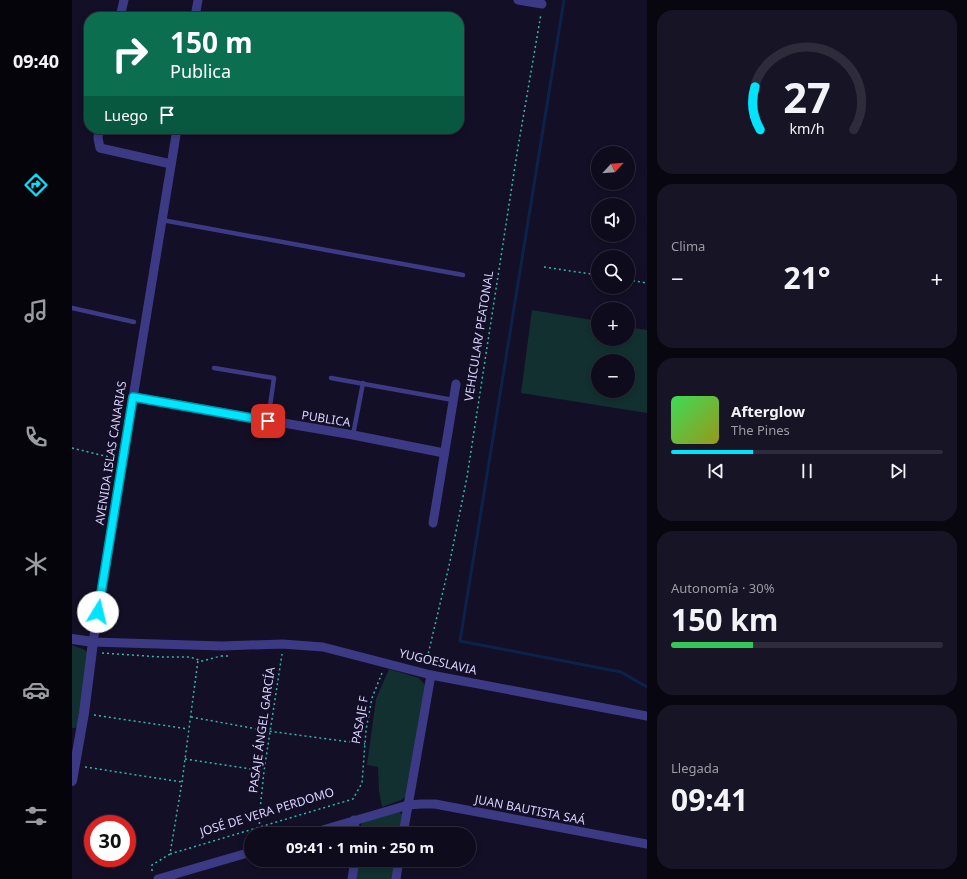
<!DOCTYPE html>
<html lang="es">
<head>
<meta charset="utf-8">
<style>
	:root { --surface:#0e0b1c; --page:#171425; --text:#f1f3f6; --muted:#9b9ba3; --line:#2e2b3b; --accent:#00e5ff }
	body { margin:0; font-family:"Noto Sans",sans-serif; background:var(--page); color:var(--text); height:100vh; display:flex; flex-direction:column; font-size:15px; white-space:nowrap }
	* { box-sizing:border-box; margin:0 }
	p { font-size:13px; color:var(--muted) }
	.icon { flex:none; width:22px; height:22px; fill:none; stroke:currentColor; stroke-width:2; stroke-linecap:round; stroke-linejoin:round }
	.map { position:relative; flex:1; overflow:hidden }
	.panel { display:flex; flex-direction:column; gap:10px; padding:10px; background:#08060f; width:320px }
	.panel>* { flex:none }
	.guide { position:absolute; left:12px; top:12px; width:380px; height:122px; border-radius:16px; box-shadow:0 2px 6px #0003,0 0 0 1px var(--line); background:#0b6e4f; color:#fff; overflow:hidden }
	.needle { width:26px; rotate:64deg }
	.controls { position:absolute; left:519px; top:146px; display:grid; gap:8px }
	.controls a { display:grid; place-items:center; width:44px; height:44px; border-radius:50%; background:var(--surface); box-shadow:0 2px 6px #0003,0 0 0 1px var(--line); font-size:20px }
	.speed { position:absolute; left:12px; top:815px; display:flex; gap:8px; font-size:20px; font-weight:700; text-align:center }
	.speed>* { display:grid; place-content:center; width:52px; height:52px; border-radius:50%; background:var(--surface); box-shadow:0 2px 6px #0003,0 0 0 1px var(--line); line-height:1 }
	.speed .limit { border:6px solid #d22; background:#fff; color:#111 }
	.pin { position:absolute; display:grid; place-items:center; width:34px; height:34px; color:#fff; margin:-17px; border-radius:8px; box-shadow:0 2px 6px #0006 }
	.me { position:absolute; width:44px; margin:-22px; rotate:9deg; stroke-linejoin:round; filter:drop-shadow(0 0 3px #0008) }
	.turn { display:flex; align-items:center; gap:14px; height:84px; padding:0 20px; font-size:18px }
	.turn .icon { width:52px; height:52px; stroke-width:2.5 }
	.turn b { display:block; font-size:28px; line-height:34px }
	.then { display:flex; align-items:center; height:38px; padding:0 20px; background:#0003; gap:8px; font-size:15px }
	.big { font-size:30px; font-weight:700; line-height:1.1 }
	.panel .card { flex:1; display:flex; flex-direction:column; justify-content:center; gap:6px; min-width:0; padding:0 14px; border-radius:16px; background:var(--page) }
	.panel .dial { align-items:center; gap:0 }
	.dial svg { height:104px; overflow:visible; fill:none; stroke:var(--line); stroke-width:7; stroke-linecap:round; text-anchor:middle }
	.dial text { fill:var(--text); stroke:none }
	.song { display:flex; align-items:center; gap:12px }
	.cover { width:48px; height:48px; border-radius:6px; background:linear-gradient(135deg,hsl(130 70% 55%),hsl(60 70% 35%)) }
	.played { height:4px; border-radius:2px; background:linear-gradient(90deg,var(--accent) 30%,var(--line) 30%) }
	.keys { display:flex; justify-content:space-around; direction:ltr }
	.heat { display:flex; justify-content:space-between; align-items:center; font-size:22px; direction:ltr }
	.charge { height:6px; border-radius:3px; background:linear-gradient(90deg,#34c759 30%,var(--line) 0) }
	.trip { position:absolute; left:172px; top:827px; width:232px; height:40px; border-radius:20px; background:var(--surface); box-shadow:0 2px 6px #0003,0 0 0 1px var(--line); font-weight:700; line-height:40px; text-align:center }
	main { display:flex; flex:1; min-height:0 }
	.menu { display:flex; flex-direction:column; width:72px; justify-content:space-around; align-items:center; background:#06040b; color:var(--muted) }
	.menu .icon { width:28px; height:28px }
	.menu .on { color:var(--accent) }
	.menu b { font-size:18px; color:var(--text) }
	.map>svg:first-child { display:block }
	.green { fill:#12302f; fill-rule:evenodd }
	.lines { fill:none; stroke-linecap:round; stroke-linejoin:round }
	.stream { stroke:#0c2248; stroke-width:3 }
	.path { stroke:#2fb8b0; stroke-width:1.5; stroke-dasharray:2 3; stroke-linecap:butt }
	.service { stroke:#3d3a85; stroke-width:4.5 }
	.minor { stroke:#3d3a85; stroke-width:9 }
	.tertiary { stroke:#3d3a85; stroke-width:10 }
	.route-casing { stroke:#0095a6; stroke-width:10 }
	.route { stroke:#00e5ff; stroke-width:7 }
	.labels { text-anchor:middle; stroke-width:4; stroke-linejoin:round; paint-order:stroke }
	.street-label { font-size:12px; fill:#d9d4ff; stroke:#130f26 }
</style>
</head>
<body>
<main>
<nav class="menu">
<b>09:40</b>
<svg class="icon on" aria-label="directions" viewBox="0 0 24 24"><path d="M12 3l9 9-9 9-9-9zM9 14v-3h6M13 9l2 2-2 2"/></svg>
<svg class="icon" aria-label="music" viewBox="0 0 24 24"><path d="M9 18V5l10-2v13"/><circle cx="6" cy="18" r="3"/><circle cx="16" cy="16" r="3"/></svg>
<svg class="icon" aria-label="phone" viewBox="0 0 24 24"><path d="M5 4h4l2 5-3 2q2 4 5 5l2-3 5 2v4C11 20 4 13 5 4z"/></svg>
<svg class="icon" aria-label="climate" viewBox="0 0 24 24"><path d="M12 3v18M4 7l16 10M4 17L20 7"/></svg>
<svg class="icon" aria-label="car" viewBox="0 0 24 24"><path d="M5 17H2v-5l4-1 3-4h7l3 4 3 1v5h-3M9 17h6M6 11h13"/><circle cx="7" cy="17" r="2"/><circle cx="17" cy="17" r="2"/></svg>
<svg class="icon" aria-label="filters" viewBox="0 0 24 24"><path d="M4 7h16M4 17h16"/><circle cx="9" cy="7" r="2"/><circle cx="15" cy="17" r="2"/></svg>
</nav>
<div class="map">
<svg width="575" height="879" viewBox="0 0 575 879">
	<rect width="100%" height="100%" fill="#130f26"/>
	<!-- green -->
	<g class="green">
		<path d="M460,310L526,321V339H556V327L575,330V413L449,393ZM526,361H556V391H526Z"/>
		<path d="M0,645L13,650L16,653L6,725L3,728H0Z"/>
		<path d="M317,669L347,678L353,685L333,797L329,800L310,807L307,791L306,767L295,765L304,699Z"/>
		<path d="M327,811L331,816L330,834H289V824L291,822Z"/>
		<path d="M286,860H325L322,879H282Z"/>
	</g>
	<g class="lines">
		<!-- stream -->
		<path class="stream" d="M492,0L388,641L549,672L575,687"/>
		<!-- path -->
		<g class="path">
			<path d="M472,267L526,275"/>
			<path d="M556,280L575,283"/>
			<path d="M0,448L41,458"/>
			<path d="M30,653L89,657H118L130,661L149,656"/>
			<path d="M149,656H159"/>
			<path d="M354,663L377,566L395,477L445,153L469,14"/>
			<path d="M22,715L116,729"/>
			<path d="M119,717L196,731L293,744"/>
			<path d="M113,759L192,771"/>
			<path d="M13,767L110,782"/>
			<path d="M187,834L188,810L192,771L210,654"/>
			<path d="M98,854L281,799L290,783L294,730L300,698L310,673"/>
			<path d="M80,871V865L98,854L110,782L126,660"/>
		</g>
		<!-- service -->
		<g class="service">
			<path d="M90,220L391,275"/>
			<path d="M0,308L62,322"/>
			<path d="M142,368L202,378L196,420"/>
			<path d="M259,378L381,400"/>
			<path d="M281,435L291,383"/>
		</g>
		<!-- minor -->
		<g class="minor">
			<path d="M446,0L470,4"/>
			<path d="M48,17L52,0"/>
			<path d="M123,17L126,0"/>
			<path d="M27,129L26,138L28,148L99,164"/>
			<path d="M105,129L21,642L150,646L210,644L251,647L359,675L575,716"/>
			<path d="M61,397L281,435L372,453"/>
			<path d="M361,523L384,384"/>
			<path d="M282,820L284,834"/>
			<path d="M237,834L336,805L349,804H363L575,844"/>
			<path d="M331,834L359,675"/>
			<path d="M86,879L179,852"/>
			<path d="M280,879L283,860"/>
			<path d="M324,879L327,860"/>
		</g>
		<!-- tertiary -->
		<path class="tertiary" d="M0,639L21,642L12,713L0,781"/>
	</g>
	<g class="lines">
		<defs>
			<path id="route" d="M26,612L61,397L196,421"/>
		</defs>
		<!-- route casing -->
		<use href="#route" class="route-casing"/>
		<!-- route -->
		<use href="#route" class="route"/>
	</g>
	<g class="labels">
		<!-- street labels -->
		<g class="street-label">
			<text transform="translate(407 336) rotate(-81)" y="4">VEHICULAR/ PEATONAL</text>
			<text transform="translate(254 419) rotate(9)" y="4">PUBLICA</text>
			<text transform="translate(39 453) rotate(-81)" y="4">AVENIDA ISLAS CANARIAS</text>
			<text transform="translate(366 662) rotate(13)" y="4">YUGOESLAVIA</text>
			<text transform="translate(288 720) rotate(-80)" y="4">PASAJE F</text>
			<text transform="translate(190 730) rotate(-82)" y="4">PASAJE ÁNGEL GARCÍA</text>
			<text transform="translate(458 810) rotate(11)" y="4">JUAN BAUTISTA SAÁ</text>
			<text transform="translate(195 812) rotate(-17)" y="4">JOSÉ DE VERA PERDOMO</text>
		</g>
	</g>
</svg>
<div class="controls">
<a><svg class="needle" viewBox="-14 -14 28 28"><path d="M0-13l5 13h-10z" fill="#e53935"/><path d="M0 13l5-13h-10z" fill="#9b9ba3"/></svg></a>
<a><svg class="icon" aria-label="sound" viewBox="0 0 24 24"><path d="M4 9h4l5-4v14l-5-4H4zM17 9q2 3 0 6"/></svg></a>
<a><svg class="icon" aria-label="search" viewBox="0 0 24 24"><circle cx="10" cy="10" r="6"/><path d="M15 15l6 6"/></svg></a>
<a>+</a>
<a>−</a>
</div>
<div class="speed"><div class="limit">30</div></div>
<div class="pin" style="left:196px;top:421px;background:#d93025"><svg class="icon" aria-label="arrive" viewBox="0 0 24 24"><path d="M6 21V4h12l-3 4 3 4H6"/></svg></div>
<svg class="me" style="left:26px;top:612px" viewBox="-20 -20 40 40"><circle r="19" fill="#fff"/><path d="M0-13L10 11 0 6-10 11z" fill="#00e5ff"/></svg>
<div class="trip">09:41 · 1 min · 250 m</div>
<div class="guide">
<div class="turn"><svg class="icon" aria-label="right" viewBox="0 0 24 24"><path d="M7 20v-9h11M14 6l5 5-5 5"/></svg><div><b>150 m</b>Publica</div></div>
<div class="then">Luego<svg class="icon" aria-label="arrive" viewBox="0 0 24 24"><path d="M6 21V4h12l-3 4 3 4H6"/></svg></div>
</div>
</div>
<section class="panel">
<div class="card dial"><svg viewBox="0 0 100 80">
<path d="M14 69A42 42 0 1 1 86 69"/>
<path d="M14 69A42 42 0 0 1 10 36" stroke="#00e5ff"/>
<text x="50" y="56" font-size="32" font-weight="700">27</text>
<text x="50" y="72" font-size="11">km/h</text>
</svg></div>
<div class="card"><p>Clima</p>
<div class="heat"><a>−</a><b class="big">21°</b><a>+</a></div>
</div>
<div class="card">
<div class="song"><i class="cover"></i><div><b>Afterglow</b><p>The Pines</p></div></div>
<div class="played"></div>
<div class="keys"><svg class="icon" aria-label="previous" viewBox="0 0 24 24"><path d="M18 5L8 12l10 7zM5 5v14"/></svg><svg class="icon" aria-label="pause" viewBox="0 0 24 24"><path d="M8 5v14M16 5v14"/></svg><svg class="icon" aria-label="next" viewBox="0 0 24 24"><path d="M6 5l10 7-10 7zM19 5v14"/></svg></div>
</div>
<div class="card"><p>Autonomía · 30%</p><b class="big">150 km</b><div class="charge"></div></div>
<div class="card"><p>Llegada</p><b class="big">09:41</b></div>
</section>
</main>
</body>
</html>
